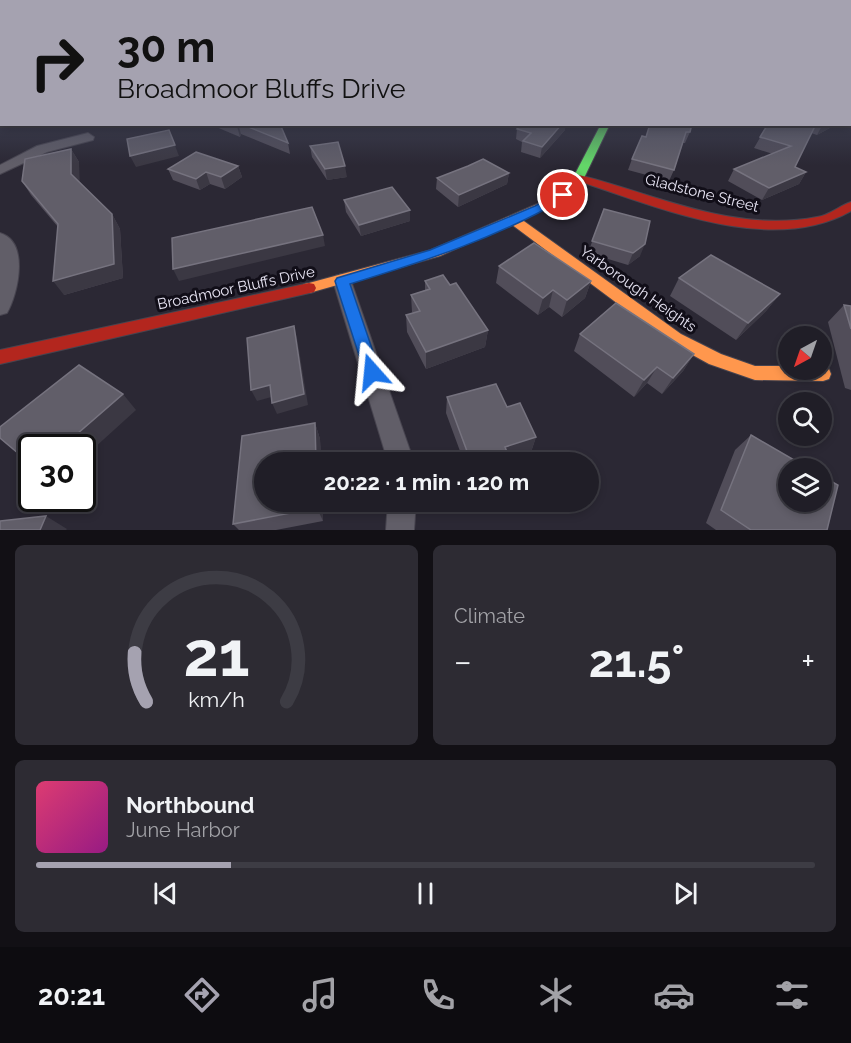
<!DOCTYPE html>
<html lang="en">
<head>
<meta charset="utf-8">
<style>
	:root { --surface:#201e27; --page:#2d2b33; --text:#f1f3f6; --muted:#a2a2a7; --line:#3d3c44; --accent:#a5a2b0 }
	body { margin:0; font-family:Raleway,sans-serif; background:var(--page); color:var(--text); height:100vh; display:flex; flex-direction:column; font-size:22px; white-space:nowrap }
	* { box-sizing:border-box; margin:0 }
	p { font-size:20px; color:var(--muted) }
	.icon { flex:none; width:33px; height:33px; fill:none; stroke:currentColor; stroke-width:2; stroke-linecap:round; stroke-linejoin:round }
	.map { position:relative; height:530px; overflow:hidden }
	.sheet { display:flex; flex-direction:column; gap:15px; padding:15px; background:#121015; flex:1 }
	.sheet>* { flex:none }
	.hud { position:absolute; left:0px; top:0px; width:852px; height:126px; box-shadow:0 3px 9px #0003,0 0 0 2px var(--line); background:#a5a2b0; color:#111; overflow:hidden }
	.needle { width:39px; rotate:220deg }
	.buttons { position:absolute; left:778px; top:326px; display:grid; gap:12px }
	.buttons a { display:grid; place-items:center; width:54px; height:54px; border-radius:50%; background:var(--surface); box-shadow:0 3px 9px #0003,0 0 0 2px var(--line); font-size:30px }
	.speed { position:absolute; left:18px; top:434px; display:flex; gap:12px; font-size:30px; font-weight:700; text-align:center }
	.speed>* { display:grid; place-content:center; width:78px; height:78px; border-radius:50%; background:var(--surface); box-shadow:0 3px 9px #0003,0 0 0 2px var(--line); line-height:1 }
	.speed .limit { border:3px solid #111; border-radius:9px; background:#fff; color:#111 }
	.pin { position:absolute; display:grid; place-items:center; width:51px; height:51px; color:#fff; margin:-26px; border:3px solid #fff; border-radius:50%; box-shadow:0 2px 6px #0007 }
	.me { position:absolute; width:66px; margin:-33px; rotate:342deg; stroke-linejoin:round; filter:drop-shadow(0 0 4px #0008) }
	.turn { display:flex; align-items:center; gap:21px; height:126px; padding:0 18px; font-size:27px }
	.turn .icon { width:78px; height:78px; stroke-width:2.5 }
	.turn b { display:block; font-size:42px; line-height:51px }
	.big { font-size:45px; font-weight:700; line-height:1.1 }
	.sheet .tile { flex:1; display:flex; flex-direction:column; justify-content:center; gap:9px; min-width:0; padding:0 21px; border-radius:9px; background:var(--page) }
	.sheet .dial { align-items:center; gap:0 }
	.dial svg { height:156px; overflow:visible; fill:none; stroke:var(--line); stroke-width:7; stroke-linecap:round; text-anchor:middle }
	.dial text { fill:var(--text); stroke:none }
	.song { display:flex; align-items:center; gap:18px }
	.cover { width:72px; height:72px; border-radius:9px; background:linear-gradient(135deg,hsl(340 70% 55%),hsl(310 70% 35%)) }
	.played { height:6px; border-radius:3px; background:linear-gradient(90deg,var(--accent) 25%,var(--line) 25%) }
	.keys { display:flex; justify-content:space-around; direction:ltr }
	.heat { display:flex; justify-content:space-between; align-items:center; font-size:33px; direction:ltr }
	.sheet .tiles { flex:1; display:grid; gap:15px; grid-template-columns:1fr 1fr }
	.tile:last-child { grid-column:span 2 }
	.trip { position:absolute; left:254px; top:452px; width:345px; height:60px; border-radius:30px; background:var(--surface); box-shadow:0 3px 9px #0003,0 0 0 2px var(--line); font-weight:700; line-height:60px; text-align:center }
	.dock { display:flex; height:96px; justify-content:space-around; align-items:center; background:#0d0c10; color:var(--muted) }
	.dock .icon { width:42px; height:42px }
	.dock .current { color:var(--accent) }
	.dock b { font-size:27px; color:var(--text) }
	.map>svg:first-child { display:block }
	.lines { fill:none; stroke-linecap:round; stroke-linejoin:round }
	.street-casing { stroke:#47444f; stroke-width:2 }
	.fast-casing { stroke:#47444f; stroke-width:2 }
	.slow-casing { stroke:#47444f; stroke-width:2 }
	.jam-casing { stroke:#47444f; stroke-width:2 }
	.street { fill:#615e68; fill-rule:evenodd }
	.fast { fill:#63d668; fill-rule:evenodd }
	.slow { fill:#ff974d; fill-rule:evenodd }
	.jam { fill:#b3261e; fill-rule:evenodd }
	.wall { fill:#514d59 }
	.shaded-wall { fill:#3b3843 }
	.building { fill:#615e69; stroke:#76737f; stroke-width:1.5 }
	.route { fill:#1a73e8; stroke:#114b97; stroke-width:1.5 }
	.labels { text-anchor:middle; stroke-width:6; stroke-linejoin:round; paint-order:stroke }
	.street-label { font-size:15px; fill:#e7e4f3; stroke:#110e18 }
</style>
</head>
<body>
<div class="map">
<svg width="851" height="530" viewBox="0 0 851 530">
	<rect width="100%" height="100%" fill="#2b2834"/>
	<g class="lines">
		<defs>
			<g id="street">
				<path d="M88,133L94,137L93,140L47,152L0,174V165L37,146Z"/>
				<path d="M0,233C30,242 18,294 7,313L0,315Z"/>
				<path d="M342,274L349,276L351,281L414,462H388L333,281L335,276Z"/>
				<path d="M388,501H416L414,530H386Z"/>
			</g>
			<path id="fast" d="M601,124H610L584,178L562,200H554V196L574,176Z"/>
			<path id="slow" d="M558,195L564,198L562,200L521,219L681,334L721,354L755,366H789V369H822L823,367L829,369L831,374L829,379L823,381L755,380L709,364L669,342L511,224L440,256L309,293L304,292L302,288L304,284L309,283L431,250Z"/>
			<g id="jam">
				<path d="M579,175C658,195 734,233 817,217C830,215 839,206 851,202V211C770,257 656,206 575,180L574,178Z"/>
				<path d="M309,283L314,284L316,288L314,292L0,364V350Z"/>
			</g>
		</defs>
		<!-- street casing -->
		<use href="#street" class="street-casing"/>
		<!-- fast casing -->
		<use href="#fast" class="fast-casing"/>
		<!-- slow casing -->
		<use href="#slow" class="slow-casing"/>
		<!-- jam casing -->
		<use href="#jam" class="jam-casing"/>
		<!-- street -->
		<use href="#street" class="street"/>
		<!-- fast -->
		<use href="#fast" class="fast"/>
		<!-- slow -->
		<use href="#slow" class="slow"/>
		<!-- jam -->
		<use href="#jam" class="jam"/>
	</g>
	<!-- wall -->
	<g class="wall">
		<path d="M209,124H280L288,143L290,154L241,134L240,137Z"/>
		<path d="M650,124L690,132L685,143H683L674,170L669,181L628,170L632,159L646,137Z"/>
		<path d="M768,124H837L817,135L811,133L795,167L806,172L799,184L762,200L728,181L734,169L773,154L754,148Z"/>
		<path d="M517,129L565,130L540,158L521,152L522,142L516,139Z"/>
		<path d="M310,146L347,177L327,180L312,157Z"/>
		<path d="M71,149L79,162V182L112,214L120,229L123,278L64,295L58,227L31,195L22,181Z"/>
		<path d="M238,166L242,177L225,189L210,184L200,190L173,180L168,169Z"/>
		<path d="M509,173L507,184L458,207L436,189L437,178Z"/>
		<path d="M344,200L410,221L361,236L346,212Z"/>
		<path d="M604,209L640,256L628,265L588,253Z"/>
		<path d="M499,266L591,281L585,298L562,317L549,307L538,315L496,283Z"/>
		<path d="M679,278L780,294L766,311L736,340L670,296Z"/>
		<path d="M425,281L450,285L488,330L485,347L426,369L407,332L406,315L413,313L412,312L411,295L425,290Z"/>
		<path d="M844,305L851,306V390L845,388L828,322Z"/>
		<path d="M580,334L694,354L683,371L662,394L647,383L634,397L574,351Z"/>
		<path d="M447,397L507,407L536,437L531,452L510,459L511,462H464L446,413Z"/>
		<path d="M315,423L320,439L321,462H264V501H322L323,521L276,530H239L233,524L242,436Z"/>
		<path d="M751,435L827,530H716L706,523L735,450Z"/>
	</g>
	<!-- shaded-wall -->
	<g class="shaded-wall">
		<path d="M238,124L241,134L240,137L237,126Z"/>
		<path d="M562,124H566L565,130L540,158L542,147Z"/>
		<path d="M823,124H837L817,135Z"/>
		<path d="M169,130L179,156L136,167L130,156Z"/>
		<path d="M71,149L79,162L80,188L71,174Z"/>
		<path d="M238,166L242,177L225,189L221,177Z"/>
		<path d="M345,166L347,177L327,180L325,169Z"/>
		<path d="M206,172L210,184L200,190L196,179Z"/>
		<path d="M806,172L799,184L762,200L769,188Z"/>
		<path d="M509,173L507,184L458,207L459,195Z"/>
		<path d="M410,210V221L361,236L359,225Z"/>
		<path d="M112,214L120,229L123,278L64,295L53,281Z"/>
		<path d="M323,235L325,246L179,281L173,269Z"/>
		<path d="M645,244L640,256L628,265L633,253Z"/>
		<path d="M591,281L585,298L562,317L567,300Z"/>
		<path d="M553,290L549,307L538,315L543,298Z"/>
		<path d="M780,294L766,311L736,340L748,323Z"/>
		<path d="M294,326L297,338L308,405L277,414L272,403Z"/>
		<path d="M488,330L485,347L426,369V352Z"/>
		<path d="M694,354L683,371L662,394L673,378Z"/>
		<path d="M657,367L647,383L634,397L644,380Z"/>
		<path d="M270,385L275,396L257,401L251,390Z"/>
		<path d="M123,394L136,410L82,459V447H62Z"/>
		<path d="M315,423L320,439L321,462H316Z"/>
		<path d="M536,437L531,452L501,462L505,447Z"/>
		<path d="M317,501H322L323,521L317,508Z"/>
		<path d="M46,516L67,529L66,530H40Z"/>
	</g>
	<!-- building -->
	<g class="building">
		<path d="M241,124H280L288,143Z"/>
		<path d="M522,124H562L542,147L523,141L531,133L517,129Z"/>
		<path d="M650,124H692L690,132H686L674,170L632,159L642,136L646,137Z"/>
		<path d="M768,124H816L795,167L806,172L769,188L734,169L791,146L760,137Z"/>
		<path d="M169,130L175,145L130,156L127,139Z"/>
		<path d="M338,142L345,166L325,169L310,146Z"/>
		<path d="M71,149V174L112,214L114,264L53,281L58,224L22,181L25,159Z"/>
		<path d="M196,152L238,166L221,177L206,172L196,179L168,169Z"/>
		<path d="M483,159L509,173L459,195L437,178L468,166Z"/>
		<path d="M392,187L410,210L359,225L344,200Z"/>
		<path d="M312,207L323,235L173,269L172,238Z"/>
		<path d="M604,209L650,221L645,244L633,253L592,241Z"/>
		<path d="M534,243L591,281L567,300L553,290L543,298L499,266Z"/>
		<path d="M711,255L780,294L748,323L679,278Z"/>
		<path d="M443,275L450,285L456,283L488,330L426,352L406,315L420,311L411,295L430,289L425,281Z"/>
		<path d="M616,303L694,354L673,378L657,367L644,380L580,334Z"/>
		<path d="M844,305L851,306V329Z"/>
		<path d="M294,326L304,394L272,403L270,385L251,390L247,338Z"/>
		<path d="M79,365L123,394L62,447H32V465L0,438V427Z"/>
		<path d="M496,384L507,407L520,403L536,437L505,447L511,462H471L447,397Z"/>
		<path d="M315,423L316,462H264V501H317V508L233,524L242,436Z"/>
		<path d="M751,435L808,468H789V501H822V476L838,485L827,530H751L721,510Z"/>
		<path d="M46,516L40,530H0V521Z"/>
	</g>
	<!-- sky -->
	<linearGradient id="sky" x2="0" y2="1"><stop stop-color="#18161d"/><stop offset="0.55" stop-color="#44485c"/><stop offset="1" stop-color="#44485c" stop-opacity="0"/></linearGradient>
	<rect width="851" height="165" fill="url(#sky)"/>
	<!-- route -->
	<path class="route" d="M563,191L569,195L567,197C500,237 425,261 350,284L380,372L378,377L372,379L366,377L335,281L337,278L430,250L535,206Z"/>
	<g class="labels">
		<!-- street labels -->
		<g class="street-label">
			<text transform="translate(702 193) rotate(14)" y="5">Gladstone Street</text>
			<text transform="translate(236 288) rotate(-12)" y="5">Broadmoor Bluffs Drive</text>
			<text transform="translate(638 289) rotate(35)" y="5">Yarborough Heights</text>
		</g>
	</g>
</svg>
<div class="buttons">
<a><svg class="needle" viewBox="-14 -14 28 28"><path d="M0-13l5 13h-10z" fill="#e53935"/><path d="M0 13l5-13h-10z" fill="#a2a2a7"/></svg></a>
<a><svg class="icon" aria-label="search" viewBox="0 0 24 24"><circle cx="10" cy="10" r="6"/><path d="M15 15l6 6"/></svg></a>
<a><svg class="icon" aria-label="layers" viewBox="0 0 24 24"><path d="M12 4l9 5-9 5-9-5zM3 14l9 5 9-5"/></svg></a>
</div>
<div class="speed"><div class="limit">30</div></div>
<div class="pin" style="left:563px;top:195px;background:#d93025"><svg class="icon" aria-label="arrive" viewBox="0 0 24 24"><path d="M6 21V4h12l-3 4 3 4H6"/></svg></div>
<svg class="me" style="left:372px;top:372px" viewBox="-20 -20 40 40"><path d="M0-17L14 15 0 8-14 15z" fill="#1a73e8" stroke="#fff" stroke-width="4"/></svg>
<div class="trip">20:22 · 1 min · 120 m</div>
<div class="hud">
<div class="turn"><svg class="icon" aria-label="right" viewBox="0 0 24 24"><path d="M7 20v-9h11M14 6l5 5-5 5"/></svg><div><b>30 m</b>Broadmoor Bluffs Drive</div></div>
</div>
</div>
<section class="sheet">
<div class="tiles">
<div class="tile dial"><svg viewBox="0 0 100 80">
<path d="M14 69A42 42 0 1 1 86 69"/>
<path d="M14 69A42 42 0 0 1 8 44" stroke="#a5a2b0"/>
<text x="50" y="56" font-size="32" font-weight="700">21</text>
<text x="50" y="72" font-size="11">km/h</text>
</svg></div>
<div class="tile"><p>Climate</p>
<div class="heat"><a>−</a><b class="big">21.5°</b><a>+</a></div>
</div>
<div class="tile">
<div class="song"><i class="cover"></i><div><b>Northbound</b><p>June Harbor</p></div></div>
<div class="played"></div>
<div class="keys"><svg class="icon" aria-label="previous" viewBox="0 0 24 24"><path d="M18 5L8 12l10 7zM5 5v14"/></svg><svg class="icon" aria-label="pause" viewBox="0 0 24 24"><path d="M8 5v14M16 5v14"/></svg><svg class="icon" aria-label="next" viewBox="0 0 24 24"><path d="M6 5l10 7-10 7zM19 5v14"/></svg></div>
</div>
</div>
</section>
<nav class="dock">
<b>20:21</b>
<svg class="icon current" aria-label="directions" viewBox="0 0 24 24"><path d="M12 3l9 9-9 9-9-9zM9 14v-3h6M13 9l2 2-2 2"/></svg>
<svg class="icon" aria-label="music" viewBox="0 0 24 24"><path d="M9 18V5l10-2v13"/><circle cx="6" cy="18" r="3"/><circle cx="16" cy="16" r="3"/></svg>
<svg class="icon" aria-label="phone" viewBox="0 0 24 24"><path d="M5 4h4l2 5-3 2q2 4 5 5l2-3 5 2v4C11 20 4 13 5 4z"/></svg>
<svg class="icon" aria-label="climate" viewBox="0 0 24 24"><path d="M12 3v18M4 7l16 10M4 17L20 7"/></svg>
<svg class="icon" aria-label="car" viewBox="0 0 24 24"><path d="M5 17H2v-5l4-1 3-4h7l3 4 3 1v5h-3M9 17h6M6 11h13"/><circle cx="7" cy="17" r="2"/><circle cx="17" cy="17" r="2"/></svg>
<svg class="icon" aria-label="filters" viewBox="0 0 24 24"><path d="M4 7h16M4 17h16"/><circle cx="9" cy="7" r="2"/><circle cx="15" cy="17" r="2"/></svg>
</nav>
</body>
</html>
